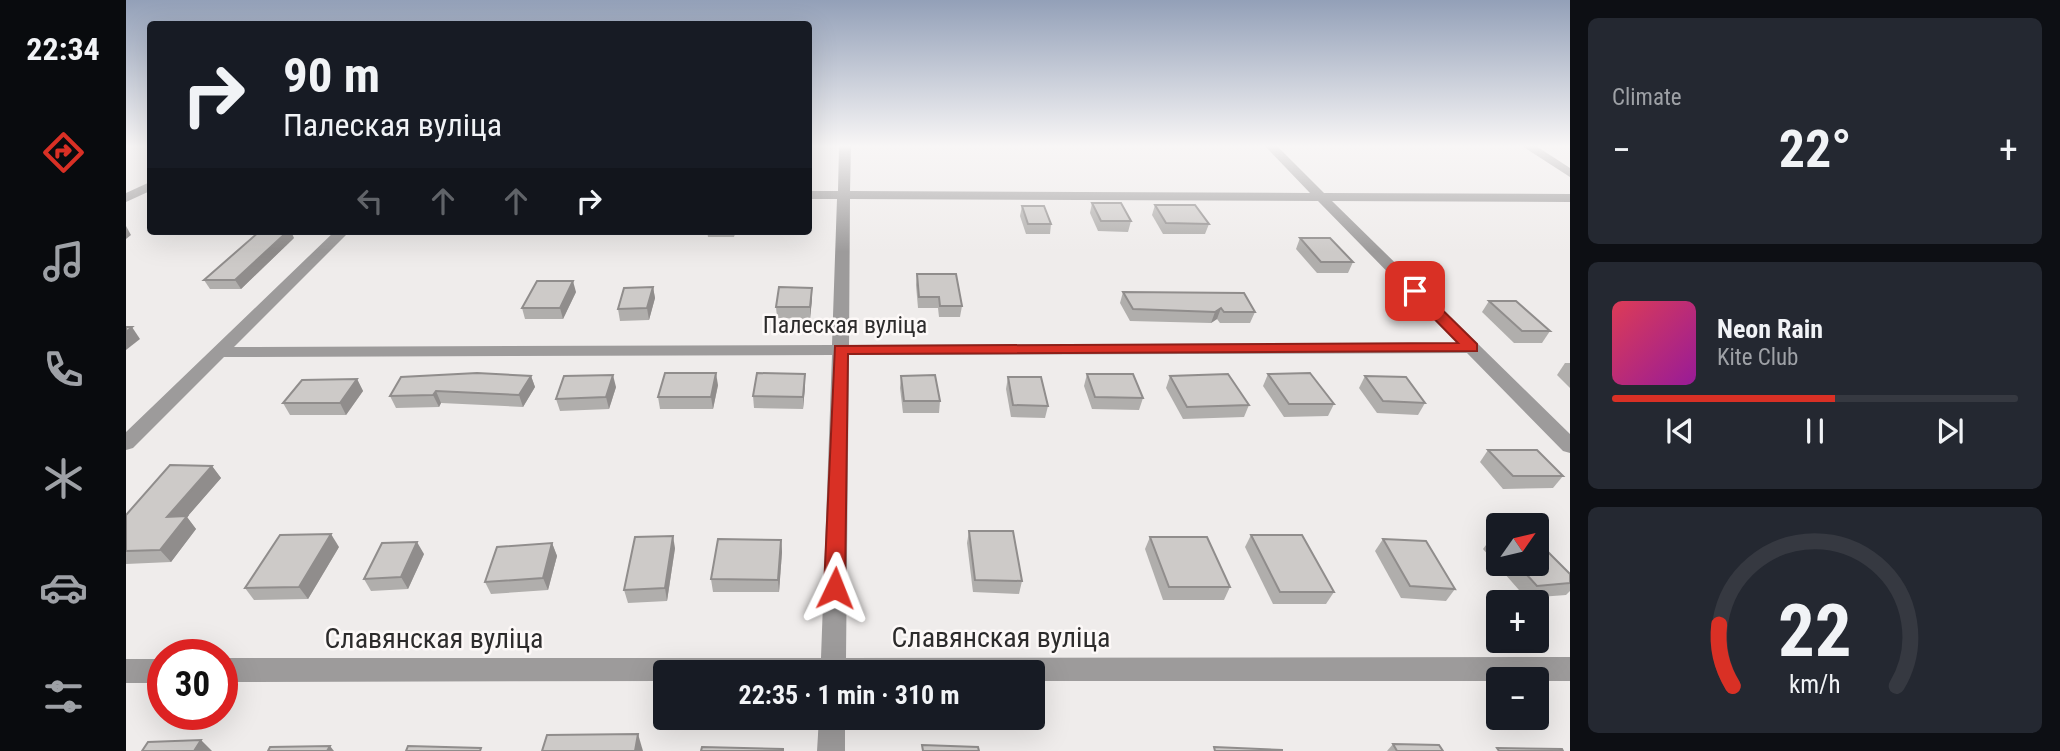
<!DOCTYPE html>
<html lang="en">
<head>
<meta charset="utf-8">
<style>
	:root { --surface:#171b24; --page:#242831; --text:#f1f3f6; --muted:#9ea1a6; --line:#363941; --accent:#d93025 }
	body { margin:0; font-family:"Roboto Condensed",sans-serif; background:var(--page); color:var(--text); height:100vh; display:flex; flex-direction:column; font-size:26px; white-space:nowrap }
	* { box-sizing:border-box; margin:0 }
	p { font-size:23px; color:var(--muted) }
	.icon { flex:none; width:38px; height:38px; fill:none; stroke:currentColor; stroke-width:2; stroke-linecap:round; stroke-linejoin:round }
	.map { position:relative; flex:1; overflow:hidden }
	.drawer { display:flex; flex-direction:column; gap:18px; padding:18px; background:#0d0f14; width:490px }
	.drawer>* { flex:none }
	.top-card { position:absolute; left:21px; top:21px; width:665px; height:214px; border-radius:7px; box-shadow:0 7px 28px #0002; background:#171b24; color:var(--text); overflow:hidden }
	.needle { width:46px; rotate:56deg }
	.buttons { position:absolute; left:1360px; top:513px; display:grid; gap:14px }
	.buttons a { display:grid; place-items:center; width:63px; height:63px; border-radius:7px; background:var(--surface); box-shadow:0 7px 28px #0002; font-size:35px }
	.speed { position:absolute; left:21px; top:639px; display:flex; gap:14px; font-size:35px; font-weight:700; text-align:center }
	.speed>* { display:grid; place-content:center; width:91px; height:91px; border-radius:50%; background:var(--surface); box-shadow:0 7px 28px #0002; line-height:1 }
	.speed .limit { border:10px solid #d22; background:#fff; color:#111 }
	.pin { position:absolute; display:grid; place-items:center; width:60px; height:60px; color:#fff; margin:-30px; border-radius:14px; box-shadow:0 4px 10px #0006 }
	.me { position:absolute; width:77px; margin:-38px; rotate:2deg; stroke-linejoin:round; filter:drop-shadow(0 0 5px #0008) }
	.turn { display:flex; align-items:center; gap:24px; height:147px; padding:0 21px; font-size:32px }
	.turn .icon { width:91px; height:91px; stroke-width:2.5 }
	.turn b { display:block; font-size:49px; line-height:60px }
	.lanes { display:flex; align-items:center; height:66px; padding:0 21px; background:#0003; justify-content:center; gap:35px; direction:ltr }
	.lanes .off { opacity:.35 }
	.big { font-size:52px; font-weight:700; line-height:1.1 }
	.drawer .card { flex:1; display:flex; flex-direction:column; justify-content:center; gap:10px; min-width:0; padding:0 24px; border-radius:10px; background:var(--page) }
	.drawer .dial { align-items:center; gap:0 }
	.dial svg { height:182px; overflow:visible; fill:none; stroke:var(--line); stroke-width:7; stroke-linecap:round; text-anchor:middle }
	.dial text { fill:var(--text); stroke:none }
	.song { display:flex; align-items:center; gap:21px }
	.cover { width:84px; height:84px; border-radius:10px; background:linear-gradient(135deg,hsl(350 70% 55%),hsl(300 70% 35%)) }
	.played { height:7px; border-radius:4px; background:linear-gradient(90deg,var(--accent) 55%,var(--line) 55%) }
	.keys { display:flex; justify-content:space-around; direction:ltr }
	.heat { display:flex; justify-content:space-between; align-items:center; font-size:38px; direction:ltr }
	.trip { position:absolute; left:527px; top:660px; width:392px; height:70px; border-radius:7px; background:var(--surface); box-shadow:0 7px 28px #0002; font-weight:700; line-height:70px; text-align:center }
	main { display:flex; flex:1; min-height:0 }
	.dock { display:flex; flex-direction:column; width:126px; justify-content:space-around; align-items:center; background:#090b0e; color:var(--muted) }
	.dock .icon { width:49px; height:49px }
	.dock .on { color:var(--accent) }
	.dock b { font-size:32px; color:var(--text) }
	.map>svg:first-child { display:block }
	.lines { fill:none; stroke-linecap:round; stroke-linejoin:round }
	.street { fill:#9d9b9b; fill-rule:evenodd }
	.wall { fill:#b0aeac }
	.shaded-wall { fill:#908d8c }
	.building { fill:#cdcac8; stroke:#908d8c; stroke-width:2 }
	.route { fill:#d93025; stroke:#8d1f18; stroke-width:2 }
	.labels { text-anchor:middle; stroke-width:5; stroke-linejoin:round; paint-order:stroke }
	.street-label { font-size:24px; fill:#2d2c2c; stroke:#fdf9f8 }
	.near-street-label { font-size:28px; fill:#2d2c2c; stroke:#fdf9f8 }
</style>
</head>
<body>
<main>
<nav class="dock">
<b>22:34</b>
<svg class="icon on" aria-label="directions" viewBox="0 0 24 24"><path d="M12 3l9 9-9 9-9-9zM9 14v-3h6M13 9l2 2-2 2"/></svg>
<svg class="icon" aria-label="music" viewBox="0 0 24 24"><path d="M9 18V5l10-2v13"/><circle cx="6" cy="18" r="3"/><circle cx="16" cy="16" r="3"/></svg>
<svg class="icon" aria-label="phone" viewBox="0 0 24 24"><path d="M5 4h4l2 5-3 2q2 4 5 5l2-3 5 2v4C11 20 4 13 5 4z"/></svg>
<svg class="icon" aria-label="climate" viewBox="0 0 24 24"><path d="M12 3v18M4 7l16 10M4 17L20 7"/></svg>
<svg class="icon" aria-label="car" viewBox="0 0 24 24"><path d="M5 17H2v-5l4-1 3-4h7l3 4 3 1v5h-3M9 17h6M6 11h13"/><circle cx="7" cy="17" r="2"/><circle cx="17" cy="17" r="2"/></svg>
<svg class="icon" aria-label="filters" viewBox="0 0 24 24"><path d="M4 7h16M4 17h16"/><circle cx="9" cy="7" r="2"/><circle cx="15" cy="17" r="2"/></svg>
</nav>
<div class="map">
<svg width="1444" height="751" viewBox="0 0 1444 751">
	<rect width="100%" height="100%" fill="#efeceb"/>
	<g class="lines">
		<!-- street -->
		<g class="street">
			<path d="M713,146H725L724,191L1184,193L1139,146H1151L1198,193L1444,194V202L1206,201L1444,434V453L1437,451L1341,353L723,355L720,658L1444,657V681H906V672H539V681L96,682V658H695L706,355L98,357L7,448L0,450V432L209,231H224L108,347L706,345L711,199H682V191H712ZM724,199L1192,201L1331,343L723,345Z"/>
			<path d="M1396,146H1410L1444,168V177Z"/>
			<path d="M24,182V191L0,202V193Z"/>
			<rect x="0" y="659" width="37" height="24"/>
			<path d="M693,718H719V751H691Z"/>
		</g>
	</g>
	<!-- wall -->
	<g class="wall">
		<path d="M966,203L1005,221L1002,232L972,231L964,213Z"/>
		<path d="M1029,205L1083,224L1079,234H1037L1026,215Z"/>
		<path d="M896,206L925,224L924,234H900L894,216Z"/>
		<path d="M581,231H610L608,237H582Z"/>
		<path d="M168,238L115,289H84L78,280Z"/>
		<path d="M1174,238L1227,262L1222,273H1191L1170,249Z"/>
		<path d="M791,274L836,306L834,317H813L812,308H792L790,285Z"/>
		<path d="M527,287L529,298L523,320L494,321L492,309Z"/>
		<path d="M450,292L437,319H399L396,308Z"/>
		<path d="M997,292L1129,312L1124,323H1094L1091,319L1085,323L1004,321L994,303Z"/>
		<path d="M686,299L684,319L651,318L650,307Z"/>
		<path d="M1363,301L1424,331L1416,343H1388L1356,312Z"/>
		<path d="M1439,363H1444V388L1431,375Z"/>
		<path d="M679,374V386L677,409L628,408L627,396Z"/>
		<path d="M961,374L1017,398L1013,410L966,409L958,386Z"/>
		<path d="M1142,374L1208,404L1202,416L1158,417L1137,386Z"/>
		<path d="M405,376L409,387L397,407L315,403L313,407L270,408L264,396Z"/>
		<path d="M775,376L814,401L813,413H777L774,388Z"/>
		<path d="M1044,376L1123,405L1118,417L1057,419L1040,388Z"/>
		<path d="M1239,376L1299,403L1292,415L1251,413L1233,388Z"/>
		<path d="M882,377L922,406L919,418L885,417L880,389Z"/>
		<path d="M231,379L237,391L220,415H164L157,403Z"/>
		<path d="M592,385L587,409H534L532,397Z"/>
		<path d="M490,387L483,409L434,411L430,399Z"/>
		<path d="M1362,450L1437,476L1427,488L1377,489L1354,462Z"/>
		<path d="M86,466L95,478L61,517L70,529L45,562L0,564V515Z"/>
		<path d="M843,531L896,581L893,594L847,592L841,543Z"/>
		<path d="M1125,535L1208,592L1200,604H1147L1119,547Z"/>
		<path d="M1372,536V564H1410L1444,574V591L1440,595L1400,598L1357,549L1366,537Z"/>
		<path d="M1024,537L1104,587L1098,600H1037L1019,549Z"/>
		<path d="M1257,539L1329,589L1320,601L1275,598L1249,551Z"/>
		<path d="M655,540L656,552L653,592H587L585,579Z"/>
		<path d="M426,543L431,556L422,590L365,594L359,582Z"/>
		<path d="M213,547L182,599L128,600L119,588Z"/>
		<path d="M549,548L541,601L502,603L498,590Z"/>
		<path d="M298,554L282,589L245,591L238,579Z"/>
		<path d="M1267,744L1317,751H1261Z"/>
	</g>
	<!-- shaded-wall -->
	<g class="shaded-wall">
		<path d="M0,226L5,235L0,239Z"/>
		<path d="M162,231H165L168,238L115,289L109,280Z"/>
		<path d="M447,281L450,292L437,319L434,308Z"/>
		<path d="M527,287L529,298L523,320L521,308Z"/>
		<path d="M686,288V299L684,319V307Z"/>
		<path d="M1095,308L1091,319L1085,323L1089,312Z"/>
		<path d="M6,327L14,339L0,350V332Z"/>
		<path d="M590,373L592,385L587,409L585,397Z"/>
		<path d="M679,374V386L677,409V397Z"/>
		<path d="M487,375L490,387L483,409L480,397Z"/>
		<path d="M405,376L409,387L397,407L393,395Z"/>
		<path d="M231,379L237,391L220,415L214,403Z"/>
		<path d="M310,391L315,403L313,407L307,395Z"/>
		<path d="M86,466L95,478L61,517L70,529L45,562L34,550L41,517Z"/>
		<path d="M205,534L213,547L182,599L173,587Z"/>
		<path d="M547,536L549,548L541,601L539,588Z"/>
		<path d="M655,540L656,552L653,592L652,580Z"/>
		<path d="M291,542L298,554L282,589L275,577Z"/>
		<path d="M426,543L431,556L422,590L417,578Z"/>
		<path d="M512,734L517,751H509Z"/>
		<path d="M75,740L86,751H68Z"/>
		<path d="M204,746L208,751H201Z"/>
	</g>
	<!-- building -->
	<g class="building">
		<path d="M966,203H995L1005,221H975Z"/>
		<path d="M1029,205H1069L1083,224L1040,223Z"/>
		<path d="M896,206H918L925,224H902Z"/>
		<path d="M134,231H162L109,280H78Z"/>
		<path d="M1174,238H1204L1227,262H1195Z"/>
		<path d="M791,274H830L836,306H814L813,297H793Z"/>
		<path d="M411,281H447L434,308H396Z"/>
		<path d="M527,287L521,308L492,309L498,288Z"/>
		<path d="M653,287L686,288L684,307H650Z"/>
		<path d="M997,292L1118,293L1129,312H1098L1095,308L1089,312L1007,309Z"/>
		<path d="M1363,301H1390L1424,331H1396Z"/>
		<path d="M0,327H6L0,332Z"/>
		<path d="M351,373L405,376L393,395L310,391L307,395L264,396L275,377Z"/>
		<path d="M539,373H590L585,397H532Z"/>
		<path d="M631,373L679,374L677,397L627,396Z"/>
		<path d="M1184,373L1208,404H1163L1142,374Z"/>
		<path d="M961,374H1007L1017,398L969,397Z"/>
		<path d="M1102,374L1123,405L1061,407L1044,376Z"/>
		<path d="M487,375L480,397L430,399L438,376Z"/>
		<path d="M809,375L814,401H778L775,376Z"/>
		<path d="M1239,376L1280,377L1299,403L1257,401Z"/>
		<path d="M882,377H915L922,406L887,405Z"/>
		<path d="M231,379L214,403H157L176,380Z"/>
		<path d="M1362,450H1411L1437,476H1387Z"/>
		<path d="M44,465L86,466L41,517L61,516L34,550L0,551V515Z"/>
		<path d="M843,531H887L896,581L849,580Z"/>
		<path d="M205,534L173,587L119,588L154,535Z"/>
		<path d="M1125,535H1176L1208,592H1154Z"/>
		<path d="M547,536L539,588L498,590L509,537Z"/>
		<path d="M1372,536V543L1366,537Z"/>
		<path d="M1024,537H1081L1104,587H1043Z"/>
		<path d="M592,539L655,540L652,580L585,579Z"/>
		<path d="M1257,539L1300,541L1329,589L1284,586Z"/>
		<path d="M1410,540L1444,574V583L1411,586L1391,564H1410Z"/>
		<path d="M291,542L275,577L238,579L256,543Z"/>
		<path d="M426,543L417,578L359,582L371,547Z"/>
		<path d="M512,734L509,751H416L421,735Z"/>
		<path d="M75,740L68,751H16L22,742Z"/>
		<path d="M1267,744L1313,745L1317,751H1271Z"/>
		<path d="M796,745L852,747L853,751H797Z"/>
		<path d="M204,746L201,751H142L144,747Z"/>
		<path d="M282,746L355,748L354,751H280Z"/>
		<path d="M576,747L657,749V751H575Z"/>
		<path d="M1088,747L1156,750V751H1089Z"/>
		<path d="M1371,748L1436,749L1437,751H1373Z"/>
	</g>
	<!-- sky -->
	<linearGradient id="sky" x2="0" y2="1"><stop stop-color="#93a0b8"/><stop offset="0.58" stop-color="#f8f6f6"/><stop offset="1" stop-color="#f8f6f6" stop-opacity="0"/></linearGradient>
	<rect width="1444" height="252" fill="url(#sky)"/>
	<!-- route -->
	<path class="route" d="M1284,288H1294L1351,344V351L722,354L719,588L716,595L709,597L701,595L698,588L709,346L1332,343L1284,294Z"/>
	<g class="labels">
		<!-- street labels -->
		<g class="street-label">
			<text x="719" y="333">Палеская вуліца</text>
		</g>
		<!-- near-street labels -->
		<g class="near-street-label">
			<text x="875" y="647">Славянская вуліца</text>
			<text x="308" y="648">Славянская вуліца</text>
		</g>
	</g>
</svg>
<div class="buttons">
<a><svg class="needle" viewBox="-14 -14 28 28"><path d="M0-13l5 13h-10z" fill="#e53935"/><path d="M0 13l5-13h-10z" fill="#9ea1a6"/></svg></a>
<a>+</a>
<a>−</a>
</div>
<div class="speed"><div class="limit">30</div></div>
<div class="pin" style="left:1289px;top:291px;background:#d93025"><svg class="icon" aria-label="arrive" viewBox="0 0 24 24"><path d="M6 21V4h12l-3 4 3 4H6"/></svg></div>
<svg class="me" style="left:709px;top:588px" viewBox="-20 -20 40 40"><path d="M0-17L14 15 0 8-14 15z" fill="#d93025" stroke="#fff" stroke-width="4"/></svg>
<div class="trip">22:35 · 1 min · 310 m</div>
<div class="top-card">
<div class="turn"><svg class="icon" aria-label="right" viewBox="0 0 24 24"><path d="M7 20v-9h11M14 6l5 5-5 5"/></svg><div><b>90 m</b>Палеская вуліца</div></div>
<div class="lanes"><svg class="icon off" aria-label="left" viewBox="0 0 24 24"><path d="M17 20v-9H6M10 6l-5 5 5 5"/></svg><svg class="icon off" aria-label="ahead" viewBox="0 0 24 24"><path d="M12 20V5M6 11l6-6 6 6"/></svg><svg class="icon off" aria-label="ahead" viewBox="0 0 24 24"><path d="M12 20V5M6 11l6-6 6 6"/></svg><svg class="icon" aria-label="right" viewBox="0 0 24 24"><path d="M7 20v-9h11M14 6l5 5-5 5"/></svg></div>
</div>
</div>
<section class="drawer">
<div class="card"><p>Climate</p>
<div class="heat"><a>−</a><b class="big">22°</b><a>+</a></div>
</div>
<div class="card">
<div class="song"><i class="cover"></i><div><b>Neon Rain</b><p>Kite Club</p></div></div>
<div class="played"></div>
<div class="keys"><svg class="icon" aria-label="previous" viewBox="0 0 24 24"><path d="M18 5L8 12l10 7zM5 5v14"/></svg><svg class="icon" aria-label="pause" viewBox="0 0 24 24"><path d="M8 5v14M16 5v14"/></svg><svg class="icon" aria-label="next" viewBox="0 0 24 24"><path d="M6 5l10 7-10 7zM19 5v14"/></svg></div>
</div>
<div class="card dial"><svg viewBox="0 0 100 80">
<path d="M14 69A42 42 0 1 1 86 69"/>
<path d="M14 69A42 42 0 0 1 8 42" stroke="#d93025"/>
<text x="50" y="56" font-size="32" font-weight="700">22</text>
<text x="50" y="72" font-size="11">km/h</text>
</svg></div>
</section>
</main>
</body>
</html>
